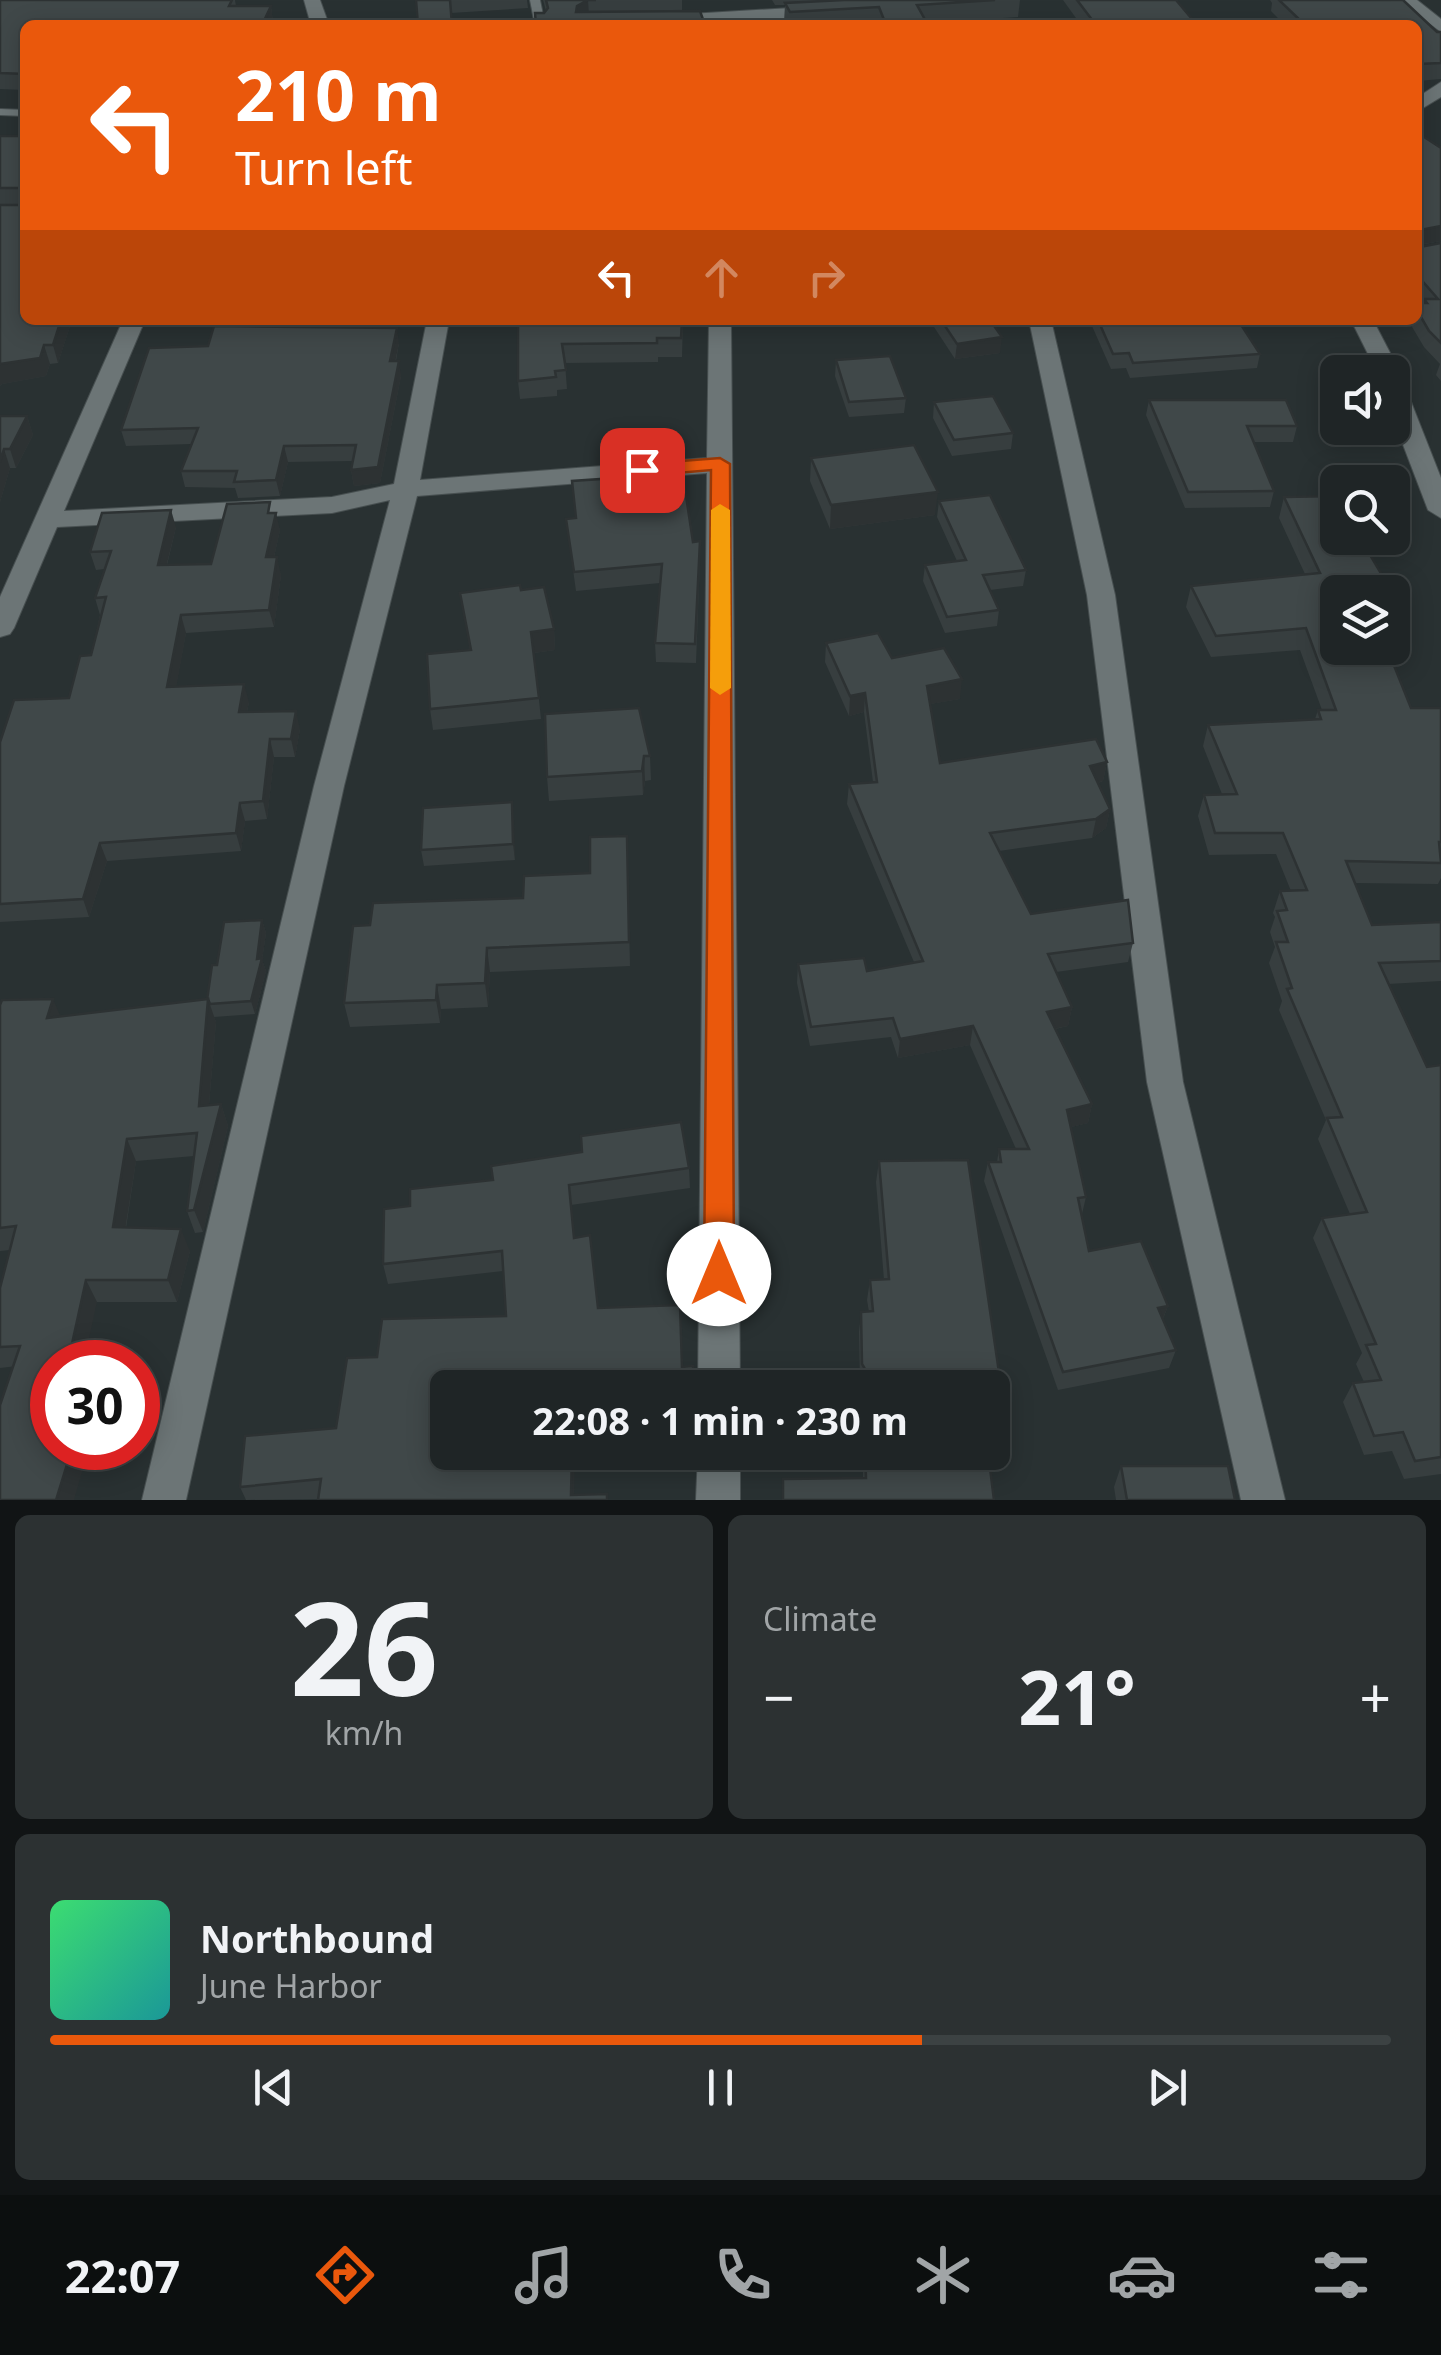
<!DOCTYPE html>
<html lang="en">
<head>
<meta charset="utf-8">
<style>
	:root { --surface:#1f2526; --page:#2c3132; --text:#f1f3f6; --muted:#a1a5a7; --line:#3c4243; --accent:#ea580c }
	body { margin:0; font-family:"Noto Sans",sans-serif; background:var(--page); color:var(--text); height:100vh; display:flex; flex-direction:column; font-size:38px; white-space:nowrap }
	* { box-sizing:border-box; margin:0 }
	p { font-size:32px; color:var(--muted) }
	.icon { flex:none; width:55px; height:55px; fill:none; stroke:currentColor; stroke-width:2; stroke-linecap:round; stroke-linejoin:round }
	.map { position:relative; height:1500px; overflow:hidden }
	.sheet { display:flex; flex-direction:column; gap:15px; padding:15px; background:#111415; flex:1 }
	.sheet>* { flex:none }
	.top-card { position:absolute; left:20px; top:20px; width:1402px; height:305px; border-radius:15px; box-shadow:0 5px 25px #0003,0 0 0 2px var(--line); background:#ea580c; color:#fff; overflow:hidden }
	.fabs { position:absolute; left:1320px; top:355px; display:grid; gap:20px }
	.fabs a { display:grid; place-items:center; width:90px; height:90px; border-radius:15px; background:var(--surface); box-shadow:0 5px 25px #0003,0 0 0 2px var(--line); font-size:50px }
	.speed { position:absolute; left:30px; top:1340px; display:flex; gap:20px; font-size:50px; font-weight:700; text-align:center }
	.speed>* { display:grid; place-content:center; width:130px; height:130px; border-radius:50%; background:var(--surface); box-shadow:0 5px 25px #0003,0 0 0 2px var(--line); line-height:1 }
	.speed .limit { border:15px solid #d22; background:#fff; color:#111 }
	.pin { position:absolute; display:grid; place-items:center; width:85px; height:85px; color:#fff; margin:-42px; border-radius:20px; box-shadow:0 5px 15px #0006 }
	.me { position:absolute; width:110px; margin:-55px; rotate:0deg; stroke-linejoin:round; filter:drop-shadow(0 0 8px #0008) }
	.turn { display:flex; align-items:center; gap:35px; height:210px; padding:0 50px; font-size:45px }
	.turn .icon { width:130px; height:130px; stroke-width:2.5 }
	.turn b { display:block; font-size:70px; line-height:85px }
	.lanes { display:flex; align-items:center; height:95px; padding:0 50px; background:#0003; justify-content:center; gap:50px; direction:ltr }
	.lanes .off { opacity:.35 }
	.big { font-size:75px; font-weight:700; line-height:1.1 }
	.sheet .card { flex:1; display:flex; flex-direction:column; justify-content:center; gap:15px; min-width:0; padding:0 35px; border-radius:15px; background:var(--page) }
	.sheet .dial { align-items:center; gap:0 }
	.dial b { font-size:130px; line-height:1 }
	.song { display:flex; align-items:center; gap:30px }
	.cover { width:120px; height:120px; border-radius:15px; background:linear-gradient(135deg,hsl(140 70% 55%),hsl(180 70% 35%)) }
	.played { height:10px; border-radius:5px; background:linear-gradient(90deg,var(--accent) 65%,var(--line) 65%) }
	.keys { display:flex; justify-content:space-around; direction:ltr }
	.heat { display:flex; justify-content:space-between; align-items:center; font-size:55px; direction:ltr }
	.sheet .tiles { flex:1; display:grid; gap:15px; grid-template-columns:1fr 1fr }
	.card:last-child { grid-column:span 2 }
	.trip { position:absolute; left:430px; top:1370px; width:580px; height:100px; border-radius:15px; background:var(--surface); box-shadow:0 5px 25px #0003,0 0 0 2px var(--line); font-weight:700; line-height:100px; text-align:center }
	.menu { display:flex; height:160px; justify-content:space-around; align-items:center; background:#0c0f0f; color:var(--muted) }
	.menu .icon { width:70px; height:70px }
	.menu .on { color:var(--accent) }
	.menu b { font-size:45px; color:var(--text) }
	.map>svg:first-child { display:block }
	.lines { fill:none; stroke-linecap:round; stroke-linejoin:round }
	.lane-casing { stroke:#474f50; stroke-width:2 }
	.street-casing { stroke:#474f50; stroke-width:2 }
	.lane { fill:#6c7576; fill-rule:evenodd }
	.street { fill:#6c7576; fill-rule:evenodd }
	.wall { fill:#373e3f }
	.shaded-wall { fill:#2d3233 }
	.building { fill:#404849; stroke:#2d3233; stroke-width:2.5 }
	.route { fill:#ea580c; stroke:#983908; stroke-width:2.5 }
	.slow { fill:#f59e0b }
</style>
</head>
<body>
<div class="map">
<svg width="1441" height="1500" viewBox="0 0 1441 1500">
	<rect width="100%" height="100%" fill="#293132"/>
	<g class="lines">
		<defs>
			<g id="lane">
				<path d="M530,0H540L545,25H535Z"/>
				<path d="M0,109L25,110V116L0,115Z"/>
			</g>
			<g id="street">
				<path d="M304,0H320L329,25H311Z"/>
				<path d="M1398,0H1417L1441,19V32Z"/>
				<path d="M825,6L834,11L831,15L676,25H580L589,20Z"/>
				<path d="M1441,82V97L1418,111V97Z"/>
				<path d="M123,320H145L64,511L332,497L394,484L427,320H449L420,480L707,458L709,320H731L740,1388H698L707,473L417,496L344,786L186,1500H142L314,786L390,500L332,513L57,527L14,628L10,634L0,637V597Z"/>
				<path d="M1029,320H1051L1115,595L1183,1082L1285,1500H1241L1147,1082L1087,595Z"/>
				<path d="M1351,320H1373L1400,372L1394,377L1404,384L1441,478V518L1428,510L1392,416V372H1377Z"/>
				<path d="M698,1452H740V1500H696Z"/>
			</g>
		</defs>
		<!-- lane casing -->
		<use href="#lane" class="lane-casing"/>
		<!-- street casing -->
		<use href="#street" class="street-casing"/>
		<!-- lane -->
		<use href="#lane" class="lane"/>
		<!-- street -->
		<use href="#street" class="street"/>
	</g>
	<!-- wall -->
	<g class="wall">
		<path d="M0,0H235L236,6H271L273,22L25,25V90L0,89Z"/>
		<path d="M416,0H527L528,8L451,13Z"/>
		<path d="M543,0H682V11L544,13L546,11Z"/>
		<path d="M772,0H1020L1018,17L927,23L928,25H786L784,22L785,5H775Z"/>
		<path d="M1063,0H1176L1197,25H1081Z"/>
		<path d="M1270,0H1403L1437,32H1441V79L1418,81V25H1285L1271,11L1272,3Z"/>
		<path d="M1418,133L1441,148V241L1420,245V247L1441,243V381L1436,375L1440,364L1424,347L1408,320H1418V303H1422L1418,298Z"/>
		<path d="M0,136H25L72,320L58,363L50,364L46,376L2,384L0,386Z"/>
		<path d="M518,320H683L682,357H658V362L565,363L567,389L557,390V396L520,399L518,381Z"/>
		<path d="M935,320H990L1000,353L955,359L934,327Z"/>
		<path d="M1080,320H1238L1260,354L1257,368L1130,378L1126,368L1111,369L1092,326H1082Z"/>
		<path d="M399,343L396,361L401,376L380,483L354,486L351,470L352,461L288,462L280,496L238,498L235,488L185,487L181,471L191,444L126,446L121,430Z"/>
		<path d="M836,360L906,398L904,413L849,417L835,376Z"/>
		<path d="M1149,400L1297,426L1293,442H1253L1274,491L1270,507L1185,508L1146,415Z"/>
		<path d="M934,402L1013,433L1011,449L952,456L933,418Z"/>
		<path d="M0,416H27L33,435L16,468H10L0,502Z"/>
		<path d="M811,458L935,515L830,529L810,481Z"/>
		<path d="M660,477L693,542L700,560L696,663L656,662L655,643L660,583L576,591L566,519L575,518Z"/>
		<path d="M1284,497L1338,538H1376L1372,551H1368L1395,597L1392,606V592H1338L1411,708H1441V878L1438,884L1355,883L1372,925L1441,922V981L1388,984L1427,1067L1441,1065V1474L1404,1479L1392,1451L1364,1455L1343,1402L1353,1383L1364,1382L1356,1364L1362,1353L1313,1238L1322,1218L1350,1214L1318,1139L1326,1120L1279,1010L1282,1001L1269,963L1275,947L1270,932L1275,917L1273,913L1280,891H1291L1276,854L1209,855L1198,816L1204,795L1222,794L1203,746L1208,725L1315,719L1318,710H1322L1300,650L1211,657L1186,607L1191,586L1305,574L1279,518Z"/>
		<path d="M939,501L1026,570L1023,586L990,590L999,610L997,626L945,633L923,581L925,565L957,561L937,517Z"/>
		<path d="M273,513L280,530L274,557L281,575L274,627L186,633L176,686L249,702L247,712L300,729L295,757H274L267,819L245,821L241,851L107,861L89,917L0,922V742L69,698L91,655L100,615L95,598L104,569L96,570L90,552L176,527L167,565L211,564Z"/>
		<path d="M521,590L554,629L555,650L534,653L541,719L433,730L430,709L470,650L460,593Z"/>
		<path d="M826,643L892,658L960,699L930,704L940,763L1107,762L1103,781L1098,783L1110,809L1106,828L1092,838L999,851L1031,914L1133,943L1128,962L1056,972L1072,1007L1068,1026L1055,1029L1092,1104L1088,1123L1071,1127L1086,1197L1082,1214L1089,1251L1168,1306L1163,1319L1176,1350L1169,1368L1058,1390L984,1181L988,1162H997L999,1149H1016L970,1045L898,1058L891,1037L810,1046L797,983L798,964L867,971L914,962L847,804L849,784L873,782L864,712L849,716L825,662Z"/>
		<path d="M650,756L651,780L645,781L643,795L549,801L547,777Z"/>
		<path d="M512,802L515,860L424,866L421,850Z"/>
		<path d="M627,836L630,966L490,972L488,1007L441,1009L440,1023L350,1027L344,1003L370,925L523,898L590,873Z"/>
		<path d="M262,920L266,933L262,960L266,971L255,1014L214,1017L216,1022L209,1105L221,1104L228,1126L203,1232L195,1233L187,1211L194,1156L136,1161L126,1228L190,1251L177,1302H97L52,1362L0,1368V1288L10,1250L0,1251V1005L61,1017L207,1000L217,965Z"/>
		<path d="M879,1161L1001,1386L997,1405H992V1388H862L860,1384L859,1332L861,1312H869L867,1300L870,1280H884L876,1182Z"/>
		<path d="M689,1168L690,1188L571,1205L574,1237L598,1308L682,1367L694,1388H448L574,1495L246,1500L240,1487L336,1428L377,1357L506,1316L503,1271L388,1284L383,1264L384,1209Z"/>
		<path d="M863,1452H988L994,1500H782L783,1479L863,1478Z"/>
		<path d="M1121,1466L1235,1500H1116L1114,1487Z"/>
	</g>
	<!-- shaded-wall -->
	<g class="shaded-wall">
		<path d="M588,0L589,16L576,12L577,6Z"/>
		<path d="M271,6L273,22L272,25H262Z"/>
		<path d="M1441,226V241L1418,245L1420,230Z"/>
		<path d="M61,320H72L58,363L53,345Z"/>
		<path d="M397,328L399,343L392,377L390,361Z"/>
		<path d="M1002,337L1000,353L955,359L957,344Z"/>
		<path d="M44,345L50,364L46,376L2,384L0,386V364Z"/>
		<path d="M399,361L401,376L380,483L354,486L351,470Z"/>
		<path d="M27,416L33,435L16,468L10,449Z"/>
		<path d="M284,446L288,462L280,496L276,480Z"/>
		<path d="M4,449L10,468L0,502V462Z"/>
		<path d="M938,492L935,515L830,529L831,505Z"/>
		<path d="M171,510L176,527L162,583L158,565Z"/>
		<path d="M276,513L280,530L270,575L266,557Z"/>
		<path d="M277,557L281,575L274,627L269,610Z"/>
		<path d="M181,615L186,633L173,705L167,687Z"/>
		<path d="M554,629L555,650L533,653L531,632Z"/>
		<path d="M962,679L960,699L925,705L927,686Z"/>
		<path d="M244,684L249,702L243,730L239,712Z"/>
		<path d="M865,693L864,712L849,716L850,696Z"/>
		<path d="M296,711L300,729L295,757L291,739Z"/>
		<path d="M270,739L274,757L267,819L263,801Z"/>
		<path d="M644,756L645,781L643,795L642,771Z"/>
		<path d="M1107,762L1103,781L1086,786L1090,766Z"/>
		<path d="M512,802L514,819L515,860L513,844Z"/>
		<path d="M240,803L245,821L241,851L236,833Z"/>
		<path d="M1110,809L1106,828L1092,838L1096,819Z"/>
		<path d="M100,843L107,861L89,917L83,899Z"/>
		<path d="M262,920L266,933L262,960L266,971L255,1014L251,1001Z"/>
		<path d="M487,948L490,972L488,1007L485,983Z"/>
		<path d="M437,985L441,1009L440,1023L436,1000Z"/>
		<path d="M53,999L63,1022L47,1018Z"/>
		<path d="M208,999L216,1022L207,1128L199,1106Z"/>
		<path d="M1072,1007L1068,1026L1043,1031L1047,1012Z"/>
		<path d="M973,1026L970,1045L898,1058L900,1039Z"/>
		<path d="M221,1104L228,1126L203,1232L194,1210Z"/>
		<path d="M1092,1104L1088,1123L1063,1129L1067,1110Z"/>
		<path d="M127,1139L136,1161L122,1249L113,1227Z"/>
		<path d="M181,1229L190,1251L177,1302L168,1280Z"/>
		<path d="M86,1280L97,1302L84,1362H68Z"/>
		<path d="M1168,1306L1161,1323L1158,1308Z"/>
		<path d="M72,1448H89L74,1500H56Z"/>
		<path d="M572,1452H575L574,1500L571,1495Z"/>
	</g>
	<!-- building -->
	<g class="building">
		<path d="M0,0H232L229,6H271L262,25H25V74L0,73Z"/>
		<path d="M416,0H450L452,25H418Z"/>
		<path d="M546,0H596H588L577,6L576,12L700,11L705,25H536L535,13H544L548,8Z"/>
		<path d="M844,0H995L917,5L928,25H886L879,7L790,12L785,3Z"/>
		<path d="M1077,0H1176L1197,25H1096Z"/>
		<path d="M1279,0H1403L1437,32H1441V63L1418,64V25H1305Z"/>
		<path d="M1418,133L1441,148V226L1420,230V247L1441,243V343L1429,331L1418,312V303H1427L1424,299H1438L1418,276Z"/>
		<path d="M0,136H25V320H61L53,345H44L40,358L0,364V205H23V188H0Z"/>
		<path d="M518,320H682L681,338H657V343L562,344L566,370L555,371L556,377L518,381Z"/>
		<path d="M941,320H990L1002,337L957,344Z"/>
		<path d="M1098,320H1238L1260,354L1133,363L1129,353L1113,354Z"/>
		<path d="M214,326L397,328L390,361H399L378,467L351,470L356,445L284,446L276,480L234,482L237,471H181L198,428L121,430L149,348L208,346Z"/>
		<path d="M890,356L906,398L849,402L836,360Z"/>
		<path d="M993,396L1013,433L954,440L934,402Z"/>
		<path d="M1149,400H1286L1297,426H1247L1274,491L1188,492Z"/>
		<path d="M0,416H27L10,449H4L0,462Z"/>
		<path d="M914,445L938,492L831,505L811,458Z"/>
		<path d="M658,467L660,477L683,476L693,542L700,541L695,644L655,643L662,564L574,572L566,519L576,518L572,481L615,478L614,470Z"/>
		<path d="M990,495L1026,570L983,575L999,610L947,617L925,565L966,560L939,501Z"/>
		<path d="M1338,496V538H1367L1370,543H1363L1395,597H1392V592H1338V648H1387L1411,708H1441V842H1439L1441,863L1346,861L1372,925L1441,922V961L1379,963L1427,1067L1441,1065V1457L1415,1461L1403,1432L1374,1436L1353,1383L1381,1380L1366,1345L1376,1344L1322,1218L1367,1212L1327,1118L1342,1117L1287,989L1292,988L1276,942H1288L1277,911L1287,910L1280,891L1307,890L1283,833H1215L1204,795L1237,794L1208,725L1321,719L1318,710H1336L1306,628L1216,636L1191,586L1320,573L1284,497Z"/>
		<path d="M270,502L268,513H276L266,557H277L269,610L181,615L167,687L244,684L239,712L296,711L291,739H270L263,801L240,803L236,833L100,843L83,899L0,904V742L14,700L69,698L80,656L91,655L106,597L95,598L111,551L90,552L102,513L171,510L158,565L211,564L227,504Z"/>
		<path d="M520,585L521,590L544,587L554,629L531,632L539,698L430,709L427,654L471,650L460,593Z"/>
		<path d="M878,633L892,658L944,648L962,679L927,686L940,763L1096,739L1107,762L1090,766L1110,809L1096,819L990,833L1031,914L1128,900L1133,943L1048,954L1072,1007L1047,1012L1092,1104L1067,1110L1086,1197L1078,1198L1089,1251L1141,1241L1168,1306L1158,1308L1176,1350L1063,1372L988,1162H1001L999,1149H1029L973,1026L900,1039L893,1018L811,1027L798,964L864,958L867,971L923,961L849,784L877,782L865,693L850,696L826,643Z"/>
		<path d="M639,708L650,756H644L642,771L547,777L545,714Z"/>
		<path d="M512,802L513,844L421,850L423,808Z"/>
		<path d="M627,836L629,942L487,948L485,983L437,985L436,1000L344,1003L353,926L370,925L373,903L523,898L524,876L590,873V837Z"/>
		<path d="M262,920L257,959L262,958L251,1001L210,1004L208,999L207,1000L212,965H217L224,922Z"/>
		<path d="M53,999L47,1018L208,999L199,1106L221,1104L194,1210L187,1211L197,1133L127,1139L113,1227L181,1229L168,1280H86L68,1362H52V1448H72L56,1500H0V1405L20,1346L0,1347V1288L16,1226L0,1228V1005L2,1000Z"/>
		<path d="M681,1122L689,1168L569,1185L574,1238L590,1235L598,1308L680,1305L682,1367L693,1366L694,1388H643V1370L575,1372V1388H448V1452H572L571,1495L607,1494V1500H318L321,1479L240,1487L245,1436L336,1428L347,1358L377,1357L382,1319L506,1316L502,1251L383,1264L384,1209L410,1206V1189L493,1180L491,1166L582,1152L581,1136Z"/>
		<path d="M968,1160L1001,1386L980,1388H876L862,1364L861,1312L873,1311L870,1280L889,1279L879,1161Z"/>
		<path d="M865,1452H988L994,1500H783V1479L866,1478Z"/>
		<path d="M1121,1466H1228L1235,1500H1127Z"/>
	</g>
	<!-- route -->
	<path class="route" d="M720,458L730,464L734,1274L730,1283L719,1287L709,1283L704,1274L711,470L642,476L632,470L642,464Z"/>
	<!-- slow -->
	<path class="slow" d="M720,504L730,510L731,688L720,695L710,688L711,510Z"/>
</svg>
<div class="fabs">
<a><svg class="icon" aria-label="sound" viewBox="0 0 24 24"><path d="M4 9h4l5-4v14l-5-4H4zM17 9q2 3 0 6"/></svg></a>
<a><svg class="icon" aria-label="search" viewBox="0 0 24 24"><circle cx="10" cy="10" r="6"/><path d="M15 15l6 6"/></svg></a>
<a><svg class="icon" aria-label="layers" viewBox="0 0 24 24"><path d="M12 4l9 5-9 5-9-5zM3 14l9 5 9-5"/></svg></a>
</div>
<div class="speed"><div class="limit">30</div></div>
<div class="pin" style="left:642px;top:470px;background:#d93025"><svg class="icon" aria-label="arrive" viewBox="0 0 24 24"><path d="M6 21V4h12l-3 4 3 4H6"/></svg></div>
<svg class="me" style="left:719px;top:1274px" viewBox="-20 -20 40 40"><circle r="19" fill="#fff"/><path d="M0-13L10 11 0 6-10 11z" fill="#ea580c"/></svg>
<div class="trip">22:08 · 1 min · 230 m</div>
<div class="top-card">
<div class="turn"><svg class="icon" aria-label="left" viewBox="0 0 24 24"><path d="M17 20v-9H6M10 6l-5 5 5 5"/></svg><div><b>210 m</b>Turn left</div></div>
<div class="lanes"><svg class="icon" aria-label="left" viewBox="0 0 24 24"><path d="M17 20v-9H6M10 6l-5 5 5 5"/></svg><svg class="icon off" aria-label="ahead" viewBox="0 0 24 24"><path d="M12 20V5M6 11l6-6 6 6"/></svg><svg class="icon off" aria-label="right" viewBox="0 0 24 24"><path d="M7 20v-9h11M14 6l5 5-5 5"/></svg></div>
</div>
</div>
<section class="sheet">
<div class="tiles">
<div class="card dial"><b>26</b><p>km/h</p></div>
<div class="card"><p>Climate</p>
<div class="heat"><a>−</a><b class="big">21°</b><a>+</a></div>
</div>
<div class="card">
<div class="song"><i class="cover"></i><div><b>Northbound</b><p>June Harbor</p></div></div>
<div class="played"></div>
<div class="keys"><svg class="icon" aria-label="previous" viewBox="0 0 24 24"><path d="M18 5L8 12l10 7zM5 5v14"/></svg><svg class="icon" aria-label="pause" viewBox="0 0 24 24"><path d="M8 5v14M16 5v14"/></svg><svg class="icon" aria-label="next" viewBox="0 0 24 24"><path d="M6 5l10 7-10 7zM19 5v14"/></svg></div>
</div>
</div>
</section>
<nav class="menu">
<b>22:07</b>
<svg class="icon on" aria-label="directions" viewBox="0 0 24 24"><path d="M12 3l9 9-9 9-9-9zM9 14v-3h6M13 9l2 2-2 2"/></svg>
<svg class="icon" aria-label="music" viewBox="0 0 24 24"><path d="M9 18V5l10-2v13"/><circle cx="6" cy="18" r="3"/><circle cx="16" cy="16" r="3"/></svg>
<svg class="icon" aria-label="phone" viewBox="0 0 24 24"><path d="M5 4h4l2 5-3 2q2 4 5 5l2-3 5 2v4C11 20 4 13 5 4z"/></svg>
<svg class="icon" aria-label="climate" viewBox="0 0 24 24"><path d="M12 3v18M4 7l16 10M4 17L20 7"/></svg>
<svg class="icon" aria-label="car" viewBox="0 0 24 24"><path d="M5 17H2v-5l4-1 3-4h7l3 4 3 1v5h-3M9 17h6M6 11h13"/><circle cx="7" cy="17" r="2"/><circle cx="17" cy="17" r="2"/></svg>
<svg class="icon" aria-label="filters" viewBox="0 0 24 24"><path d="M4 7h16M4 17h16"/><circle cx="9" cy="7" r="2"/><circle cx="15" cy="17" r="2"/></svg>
</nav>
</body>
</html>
